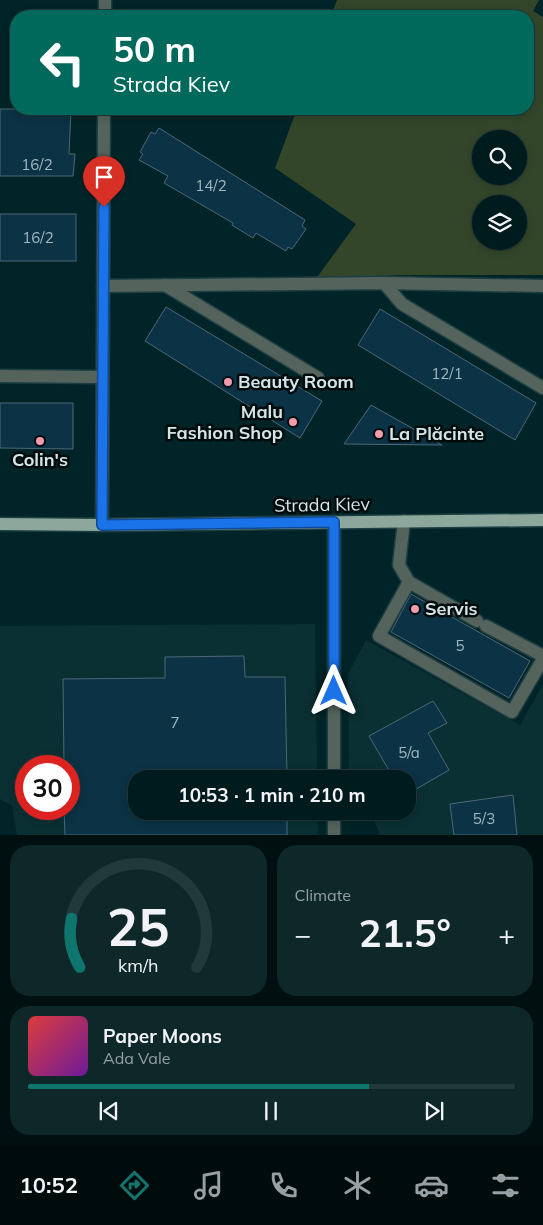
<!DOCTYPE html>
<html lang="en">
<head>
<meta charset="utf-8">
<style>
	:root { --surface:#001b1d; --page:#0e282a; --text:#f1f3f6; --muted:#95a1a4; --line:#22393b; --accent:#0f766e }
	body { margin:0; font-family:Mulish,sans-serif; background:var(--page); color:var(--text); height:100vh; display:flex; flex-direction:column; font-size:19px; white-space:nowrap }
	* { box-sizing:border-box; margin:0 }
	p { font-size:16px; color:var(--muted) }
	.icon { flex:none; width:28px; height:28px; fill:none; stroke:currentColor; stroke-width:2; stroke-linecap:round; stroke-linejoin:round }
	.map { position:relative; height:835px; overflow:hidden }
	.side { display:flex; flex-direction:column; gap:10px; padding:10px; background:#000f10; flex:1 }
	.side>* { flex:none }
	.guide { position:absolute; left:10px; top:10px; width:524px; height:105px; border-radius:20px; box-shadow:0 2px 8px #0003,0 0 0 1px var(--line); background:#00695c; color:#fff; overflow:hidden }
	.buttons { position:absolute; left:472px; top:130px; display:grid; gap:10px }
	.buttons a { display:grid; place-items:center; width:55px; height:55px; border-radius:50%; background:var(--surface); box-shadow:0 2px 8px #0003,0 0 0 1px var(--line); font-size:25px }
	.speed { position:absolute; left:15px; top:755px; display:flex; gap:10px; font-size:25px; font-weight:700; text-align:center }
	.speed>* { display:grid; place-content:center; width:65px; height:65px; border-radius:50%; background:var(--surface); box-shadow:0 2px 8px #0003,0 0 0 1px var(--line); line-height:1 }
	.speed .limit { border:8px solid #d22; background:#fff; color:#111 }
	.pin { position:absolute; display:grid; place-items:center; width:42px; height:42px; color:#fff; margin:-51px -21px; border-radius:50% 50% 50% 0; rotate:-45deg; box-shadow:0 0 5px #0007 }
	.pin .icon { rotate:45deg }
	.me { position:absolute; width:55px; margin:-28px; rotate:0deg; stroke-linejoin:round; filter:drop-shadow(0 0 4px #0008) }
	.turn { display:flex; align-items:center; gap:18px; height:105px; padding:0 20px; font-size:22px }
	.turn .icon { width:65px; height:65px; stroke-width:2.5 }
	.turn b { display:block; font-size:35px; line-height:42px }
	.big { font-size:38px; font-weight:700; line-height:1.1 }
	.side .widget { flex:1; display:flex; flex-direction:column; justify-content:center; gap:8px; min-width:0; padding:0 18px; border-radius:20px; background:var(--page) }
	.side .dial { align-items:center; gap:0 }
	.dial svg { height:130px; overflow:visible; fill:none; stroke:var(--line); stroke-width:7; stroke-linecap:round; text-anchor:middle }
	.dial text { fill:var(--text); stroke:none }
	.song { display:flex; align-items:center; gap:15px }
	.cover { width:60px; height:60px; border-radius:8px; background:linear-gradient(135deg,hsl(0 70% 55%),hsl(280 70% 35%)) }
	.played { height:5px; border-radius:2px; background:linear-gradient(90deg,var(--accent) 70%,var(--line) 70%) }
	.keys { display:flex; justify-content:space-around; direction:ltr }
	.heat { display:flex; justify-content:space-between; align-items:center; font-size:28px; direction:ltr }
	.side .tiles { flex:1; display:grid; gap:10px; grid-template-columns:1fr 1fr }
	.widget:last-child { grid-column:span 2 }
	.trip { position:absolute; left:128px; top:770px; width:288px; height:50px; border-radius:20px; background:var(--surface); box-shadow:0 2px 8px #0003,0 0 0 1px var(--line); font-weight:700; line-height:50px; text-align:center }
	.menu { display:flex; height:80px; justify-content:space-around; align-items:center; background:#000b0c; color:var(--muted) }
	.menu .icon { width:35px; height:35px }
	.menu .on { color:var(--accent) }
	.menu b { font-size:22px; color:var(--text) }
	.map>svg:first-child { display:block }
	.built { fill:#0b3033; fill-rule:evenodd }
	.green { fill:#33462a; fill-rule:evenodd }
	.building { fill:#0b3245; stroke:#4d6878 }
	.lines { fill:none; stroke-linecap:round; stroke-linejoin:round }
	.minor-casing { stroke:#1d3f42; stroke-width:15 }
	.major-casing { stroke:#1d3f42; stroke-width:15 }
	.minor { stroke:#55635d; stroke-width:12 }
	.major { stroke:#8ca79c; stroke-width:12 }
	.route-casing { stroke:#114b97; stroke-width:12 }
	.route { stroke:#1a73e8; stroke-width:9 }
	.poi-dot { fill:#f29aae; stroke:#010b0c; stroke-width:2 }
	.labels { text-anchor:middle; stroke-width:5; stroke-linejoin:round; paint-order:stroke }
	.number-label { font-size:15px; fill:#a0b8be }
	.poi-label { font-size:18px; font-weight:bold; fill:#d2e5e7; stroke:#010b0c; text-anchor:start }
	.street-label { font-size:18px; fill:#d2e5e7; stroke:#010b0c }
</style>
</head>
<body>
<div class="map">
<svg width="543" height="835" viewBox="0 0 543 835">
	<rect width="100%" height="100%" fill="#002427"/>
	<!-- built -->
	<g class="built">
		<path d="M315,624L317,779H136V811H317L318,835H17L12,806L0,799V626ZM26,766H69V809H26Z"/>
		<path d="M366,640L520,725L543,684V835H379V831L373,819L369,821L351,811H406V779H349L348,674Z"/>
	</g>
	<!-- green -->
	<path class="green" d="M337,0H539L533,11L543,17V275H399L315,280L356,224L275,168L297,109H528V16H331ZM481,139H519V176H481ZM481,204H519V241H481Z"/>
	<!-- building -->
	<g class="building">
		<path d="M0,109H71L69,154H75L73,176H0Z"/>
		<path d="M159,128L305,220L302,226L306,229L292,249L288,247L286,251L256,233L253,238L232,225L233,223L164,183L168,176L139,160L143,154L140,152L151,132L155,134Z"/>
		<rect x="0" y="214" width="76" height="47"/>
		<path d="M166,307L322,401L300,438L145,341Z"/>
		<path d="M380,309L536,403L515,440L358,345Z"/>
		<path d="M0,403H73V449L0,448Z"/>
		<path d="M371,405L442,445L344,444Z"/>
		<path d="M411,594L530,661L509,698L391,632Z"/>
		<path d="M244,656L245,677H285L287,779H136V811H287V835H65L64,809H69V766H64L63,679L165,678V657Z"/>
		<path d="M433,701L447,723L428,733L449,770L406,795V779H394L369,736Z"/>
		<path d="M513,795L517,835H454L450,804Z"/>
	</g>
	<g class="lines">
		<defs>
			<g id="minor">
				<path d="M105,16V0"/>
				<path d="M384,283L402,304L543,388"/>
				<path d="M165,285L318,378"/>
				<path d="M103,286L384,283L543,286"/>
				<path d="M0,376L103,377"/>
				<path d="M404,521L399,565L409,582L477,621"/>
				<path d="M102,525L104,109"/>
				<path d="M409,582L379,636L512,712L543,659"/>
				<path d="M486,626L543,656"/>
				<path d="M334,779V522"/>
				<path d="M334,811V835"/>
			</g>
			<path id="major" d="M0,524L102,525L543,520"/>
		</defs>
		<!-- minor casing -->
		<use href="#minor" class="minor-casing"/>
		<!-- major casing -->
		<use href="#major" class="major-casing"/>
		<!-- minor -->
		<use href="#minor" class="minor"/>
		<!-- major -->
		<use href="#major" class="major"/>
	</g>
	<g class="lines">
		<defs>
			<path id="route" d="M104,207L102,525L334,522V691"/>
		</defs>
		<!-- route casing -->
		<use href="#route" class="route-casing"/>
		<!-- route -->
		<use href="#route" class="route"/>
	</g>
	<!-- markers -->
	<g class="poi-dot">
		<circle cx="228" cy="382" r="5"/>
		<circle cx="293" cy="422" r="5"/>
		<circle cx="379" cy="434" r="5"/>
		<circle cx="40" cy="441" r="5"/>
		<circle cx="415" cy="609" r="5"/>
	</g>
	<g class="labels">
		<!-- number labels -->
		<g class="number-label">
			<text x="37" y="170">16/2</text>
			<text x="211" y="191">14/2</text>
			<text x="38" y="243">16/2</text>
			<text x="447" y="379">12/1</text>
			<text x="460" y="651">5</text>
			<text x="175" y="728">7</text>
			<text x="409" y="758">5/a</text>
			<text x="484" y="824">5/3</text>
		</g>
		<!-- poi labels -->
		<g class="poi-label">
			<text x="238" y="388">Beauty Room</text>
			<text x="283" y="418" text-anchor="end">Malu<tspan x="283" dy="21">Fashion Shop</tspan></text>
			<text x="389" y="440">La Plăcinte</text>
			<text x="40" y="466" text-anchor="middle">Colin's</text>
			<text x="425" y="615">Servis</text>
		</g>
		<!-- street labels -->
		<g class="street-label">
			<text transform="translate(322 505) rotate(-1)" y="6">Strada Kiev</text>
		</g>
	</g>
</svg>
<div class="buttons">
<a><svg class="icon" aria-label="search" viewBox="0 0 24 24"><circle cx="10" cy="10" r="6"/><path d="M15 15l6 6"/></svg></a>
<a><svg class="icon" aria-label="layers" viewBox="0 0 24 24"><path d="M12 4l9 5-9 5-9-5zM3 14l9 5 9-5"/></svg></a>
</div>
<div class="speed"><div class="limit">30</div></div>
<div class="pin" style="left:104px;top:207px;background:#d93025"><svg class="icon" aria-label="arrive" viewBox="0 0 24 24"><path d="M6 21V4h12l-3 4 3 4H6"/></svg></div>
<svg class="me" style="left:334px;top:691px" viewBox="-20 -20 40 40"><path d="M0-17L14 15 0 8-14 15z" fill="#1a73e8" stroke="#fff" stroke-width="4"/></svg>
<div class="trip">10:53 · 1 min · 210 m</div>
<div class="guide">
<div class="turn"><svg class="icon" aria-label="left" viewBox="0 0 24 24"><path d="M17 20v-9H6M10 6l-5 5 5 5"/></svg><div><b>50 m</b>Strada Kiev</div></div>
</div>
</div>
<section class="side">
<div class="tiles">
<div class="widget dial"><svg viewBox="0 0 100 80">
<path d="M14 69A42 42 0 1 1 86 69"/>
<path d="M14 69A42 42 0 0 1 9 39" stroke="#0f766e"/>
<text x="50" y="56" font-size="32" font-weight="700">25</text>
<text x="50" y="72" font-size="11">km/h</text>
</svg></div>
<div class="widget"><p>Climate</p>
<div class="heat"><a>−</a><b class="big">21.5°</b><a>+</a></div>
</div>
<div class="widget">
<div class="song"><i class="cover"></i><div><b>Paper Moons</b><p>Ada Vale</p></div></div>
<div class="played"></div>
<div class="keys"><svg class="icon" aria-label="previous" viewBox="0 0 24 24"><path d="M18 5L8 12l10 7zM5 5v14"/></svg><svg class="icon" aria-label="pause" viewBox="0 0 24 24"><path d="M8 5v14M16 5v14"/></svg><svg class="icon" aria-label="next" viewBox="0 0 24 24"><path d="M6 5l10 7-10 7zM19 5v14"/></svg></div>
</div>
</div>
</section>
<nav class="menu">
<b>10:52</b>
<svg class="icon on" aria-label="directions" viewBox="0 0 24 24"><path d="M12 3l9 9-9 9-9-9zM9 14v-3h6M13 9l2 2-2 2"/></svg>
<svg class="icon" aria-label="music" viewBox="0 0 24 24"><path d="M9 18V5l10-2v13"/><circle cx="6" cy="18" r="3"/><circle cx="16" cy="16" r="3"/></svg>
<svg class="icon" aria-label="phone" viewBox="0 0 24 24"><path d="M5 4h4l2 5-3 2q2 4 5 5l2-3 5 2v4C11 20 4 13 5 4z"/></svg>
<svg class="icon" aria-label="climate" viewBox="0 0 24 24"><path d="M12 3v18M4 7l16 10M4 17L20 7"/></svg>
<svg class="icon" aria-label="car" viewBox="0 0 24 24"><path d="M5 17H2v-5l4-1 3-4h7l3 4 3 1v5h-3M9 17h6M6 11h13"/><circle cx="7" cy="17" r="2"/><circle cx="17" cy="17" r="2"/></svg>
<svg class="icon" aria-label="filters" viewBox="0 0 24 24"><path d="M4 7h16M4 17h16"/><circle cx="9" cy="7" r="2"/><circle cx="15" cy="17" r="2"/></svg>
</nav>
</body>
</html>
